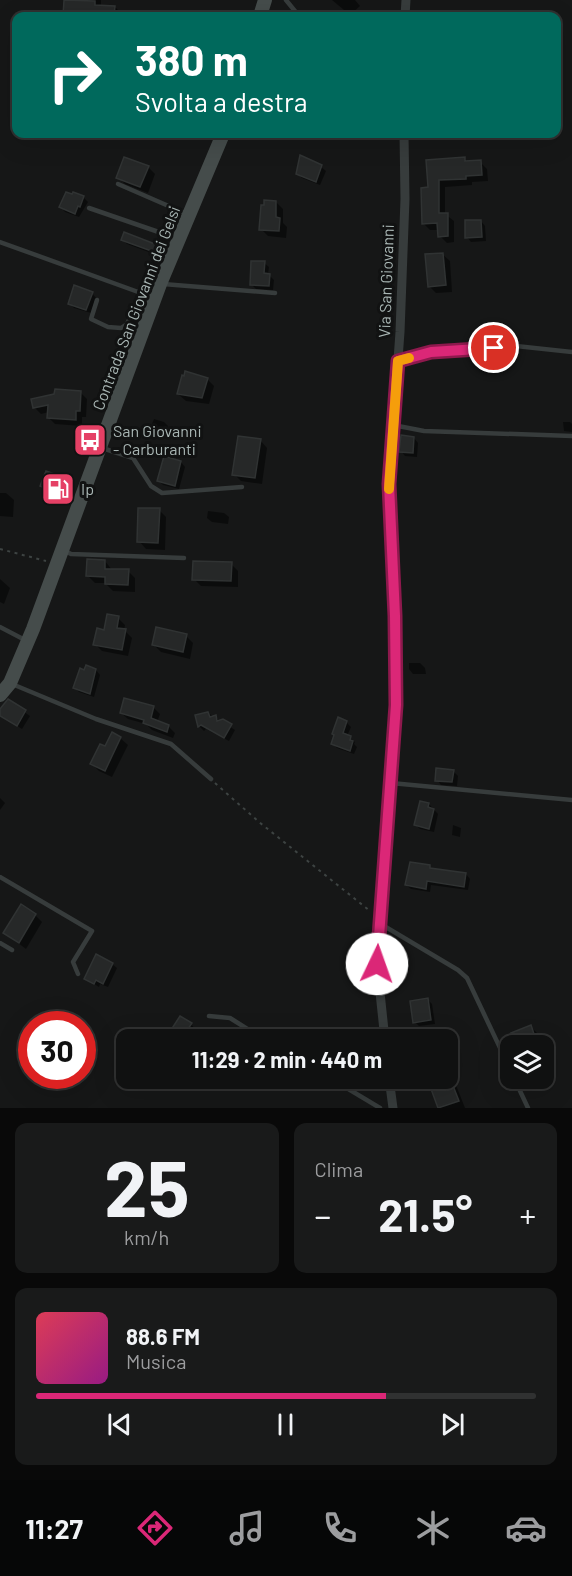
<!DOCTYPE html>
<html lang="it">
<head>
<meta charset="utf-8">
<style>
	:root { --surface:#101111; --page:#191a1a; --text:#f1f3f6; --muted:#9c9d9f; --line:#303131; --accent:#db2777 }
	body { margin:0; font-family:Barlow,sans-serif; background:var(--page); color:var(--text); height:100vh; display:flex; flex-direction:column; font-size:22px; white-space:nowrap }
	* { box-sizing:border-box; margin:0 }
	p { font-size:20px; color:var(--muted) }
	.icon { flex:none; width:33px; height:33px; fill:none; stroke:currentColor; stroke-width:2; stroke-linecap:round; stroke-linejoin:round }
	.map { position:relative; height:1108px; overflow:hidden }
	.panel { display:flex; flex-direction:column; gap:15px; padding:15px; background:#090909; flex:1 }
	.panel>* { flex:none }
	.hud { position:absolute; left:12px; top:12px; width:549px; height:126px; border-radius:12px; box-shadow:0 6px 24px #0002,0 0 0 2px var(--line); background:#00695c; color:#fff; overflow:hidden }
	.buttons { position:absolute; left:500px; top:1035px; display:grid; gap:12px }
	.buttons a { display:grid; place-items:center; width:54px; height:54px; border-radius:12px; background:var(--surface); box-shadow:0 6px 24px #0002,0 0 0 2px var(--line); font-size:30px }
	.speed { position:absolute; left:18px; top:1011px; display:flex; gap:12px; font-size:30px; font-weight:700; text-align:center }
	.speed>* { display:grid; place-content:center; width:78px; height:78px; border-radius:50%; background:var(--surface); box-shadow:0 6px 24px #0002,0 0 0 2px var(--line); line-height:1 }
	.speed .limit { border:9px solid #d22; background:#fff; color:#111 }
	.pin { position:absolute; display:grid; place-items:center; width:51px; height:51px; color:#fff; margin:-26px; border:3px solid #fff; border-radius:50%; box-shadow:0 2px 6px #0007 }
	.me { position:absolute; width:66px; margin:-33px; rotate:3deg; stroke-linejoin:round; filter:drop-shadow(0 0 4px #0008) }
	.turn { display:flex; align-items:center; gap:21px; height:126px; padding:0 24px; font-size:27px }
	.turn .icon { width:78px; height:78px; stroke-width:2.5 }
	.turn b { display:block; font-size:42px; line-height:51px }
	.big { font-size:45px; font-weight:700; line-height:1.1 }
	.panel .card { flex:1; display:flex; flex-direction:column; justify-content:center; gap:9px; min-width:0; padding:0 21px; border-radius:12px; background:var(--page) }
	.panel .dial { align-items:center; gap:0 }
	.dial b { font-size:78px; line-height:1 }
	.song { display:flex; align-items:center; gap:18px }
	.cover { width:72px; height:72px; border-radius:9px; background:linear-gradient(135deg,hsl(350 70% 55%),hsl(310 70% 35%)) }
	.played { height:6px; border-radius:3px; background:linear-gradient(90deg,var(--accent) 70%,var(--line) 70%) }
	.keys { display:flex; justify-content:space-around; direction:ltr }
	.heat { display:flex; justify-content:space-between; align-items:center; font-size:33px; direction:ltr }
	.panel .tiles { flex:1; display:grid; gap:15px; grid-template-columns:1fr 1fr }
	.card:last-child { grid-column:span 2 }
	.trip { position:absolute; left:116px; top:1029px; width:342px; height:60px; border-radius:12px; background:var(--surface); box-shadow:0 6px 24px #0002,0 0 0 2px var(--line); font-weight:700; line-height:60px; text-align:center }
	.dock { display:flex; height:96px; justify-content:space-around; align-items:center; background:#060707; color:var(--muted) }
	.dock .icon { width:42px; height:42px }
	.dock .on { color:var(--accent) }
	.dock b { font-size:27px; color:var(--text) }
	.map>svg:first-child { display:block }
	.shadow { fill:#0007 }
	.building { fill:#262828; stroke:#303333; stroke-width:1.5 }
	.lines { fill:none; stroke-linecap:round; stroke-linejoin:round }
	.path { stroke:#3d4342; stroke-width:2; stroke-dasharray:3 4.5; stroke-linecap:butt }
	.lane { stroke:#373c3c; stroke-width:4.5 }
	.street { stroke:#373c3c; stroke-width:9 }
	.secondary { stroke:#454c4b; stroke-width:14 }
	.route-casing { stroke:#8e194d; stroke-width:15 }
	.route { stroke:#db2777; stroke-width:10 }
	.slow { stroke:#f59e0b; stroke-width:10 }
	.labels { text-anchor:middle; stroke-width:6; stroke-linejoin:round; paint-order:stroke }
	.street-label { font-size:16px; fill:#a9b6b4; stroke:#111212 }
	.poi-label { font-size:16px; fill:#a9b6b4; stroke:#111212; text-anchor:start }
</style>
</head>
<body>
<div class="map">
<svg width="572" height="1108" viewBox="0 0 572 1108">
	<rect width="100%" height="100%" fill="#161717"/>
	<!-- shadow -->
	<g class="shadow">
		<path d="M85,0H101V7L116,8L122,14V16H64L66,2L85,4Z"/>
		<path d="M332,0H355L360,6L350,15Z"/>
		<path d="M465,159L468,162H480L487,169L488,181L472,182V185L445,187V214L454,221V242L447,243L440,236L439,230H430L423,223L430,189L428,161Z"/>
		<path d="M148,167L155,174L148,193L125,184L118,177Z"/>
		<path d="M321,167L326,171L320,185L302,178L297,173Z"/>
		<path d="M83,197L88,202L79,217L65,212L61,207Z"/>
		<path d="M276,202L283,209V223L287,227L286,238L268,236L261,229Z"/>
		<path d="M481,221L485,226L486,241L471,242L467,237Z"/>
		<path d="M122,239L159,247L164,251L162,257L127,244Z"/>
		<path d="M442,254L450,261L452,292L436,293L429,286Z"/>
		<path d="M264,263L269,267L268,274L274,280L273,290L256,289L252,285Z"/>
		<path d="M92,293L96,298L91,313L74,308L69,303Z"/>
		<path d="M207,379L214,386L209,404L186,401L178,394Z"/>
		<path d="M81,393L87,399L86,417H82V426L55,424L49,418V412L41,414L35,408Z"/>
		<path d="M154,419L164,422L168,426L167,432L157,429L152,424Z"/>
		<path d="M563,422H570L572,424V432L564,431Z"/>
		<path d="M414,438L418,443L417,457L405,456L401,451Z"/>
		<path d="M260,440L267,448L262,484L241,481L234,474Z"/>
		<path d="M181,462L185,467L179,489L163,485L159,481Z"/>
		<path d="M70,482L72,484L64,504L51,499V490Z"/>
		<path d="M0,493H6L14,500L13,517L0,516Z"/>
		<path d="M159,510L166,517L165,550L146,549L139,541Z"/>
		<path d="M208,511L224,513L229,517L228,524L212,522L207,518Z"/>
		<path d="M105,561L112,570L128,571L135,578V592L113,591L105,583H95L88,576Z"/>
		<path d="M231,564L238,571V587L201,586L194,579Z"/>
		<path d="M0,579L10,588L4,604L0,602Z"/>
		<path d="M118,618L125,625L124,630L132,638L128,656L102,651L95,644Z"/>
		<path d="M186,636L193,643L190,659L161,652L154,645Z"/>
		<path d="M409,663H420L425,668L426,674H413L409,669Z"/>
		<path d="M96,670L100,675L94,697L79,692L75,688Z"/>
		<path d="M8,701L30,716L22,729L0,715Z"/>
		<path d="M153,707L160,714L157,722L169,727L175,733L173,738L152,730L146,724L128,719L121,713Z"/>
		<path d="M208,713L235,730L229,741L206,729L204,731L199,726L197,716Z"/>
		<path d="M346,722L351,727L347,736L355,742L354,744L357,747L354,754L337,748L332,743Z"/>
		<path d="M112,734L120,738L128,745L112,777L99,771L92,764L106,748Z"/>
		<path d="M453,771L458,776L457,786L441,785L437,780Z"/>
		<path d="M0,798L5,803L0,810Z"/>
		<path d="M421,803L429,804L438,814L434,832L420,829L415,824Z"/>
		<path d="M453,825L461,828L460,837L452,835Z"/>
		<path d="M429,867L432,870L466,874L470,879L468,890L431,885L430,892L411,889L406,885Z"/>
		<path d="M35,915L42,922L26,949L5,933Z"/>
		<path d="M112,964L117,968L108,987L100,984L99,987L86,979Z"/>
		<path d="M427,999L432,1004L435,1024L419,1026L415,1022Z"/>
		<path d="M191,1024L195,1029L192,1033L178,1040L171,1033Z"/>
		<path d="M531,1027L538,1034L542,1046H517Z"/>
		<path d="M447,1074L454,1080L465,1108H439L429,1079L447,1078Z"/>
	</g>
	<!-- building -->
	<g class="building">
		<path d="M64,0L95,1V5L115,6L114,16H63Z"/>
		<path d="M300,155L322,165L316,182L296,174Z"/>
		<path d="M124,157L149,166L140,187L116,178Z"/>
		<path d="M465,157V161L481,160L482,175L466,176V179L439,180V213H448V236L438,237L437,223L422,224L421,188L428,187L426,160Z"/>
		<path d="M66,192L72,194L73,192L84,196L80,207L78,206L75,214L59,207Z"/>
		<path d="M264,200L276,201V217L280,218L279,231L259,230L261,205H264Z"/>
		<path d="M465,220H481L482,237L465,238Z"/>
		<path d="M124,232L160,246L157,253L121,240Z"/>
		<path d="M443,253L446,285L428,287L425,254Z"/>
		<path d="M251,261H265L264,273L270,274L269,286L250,285Z"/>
		<path d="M74,285L93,292L86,310L68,304Z"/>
		<path d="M185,371L208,378L202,398L177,394L182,375L184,376Z"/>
		<path d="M55,389L81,391L80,411H76V420L47,418L48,405L33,408L31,399L54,394Z"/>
		<path d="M401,435L414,437L413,453L399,452Z"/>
		<path d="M238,436L261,439L255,478L232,475Z"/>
		<path d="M164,456L181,461L175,486L157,481Z"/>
		<path d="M46,471L71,480L63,504L47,498L50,490L40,486Z"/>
		<path d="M138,508H160L158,543L137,542Z"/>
		<path d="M87,559L105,560V569H129L128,585L105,584V577L86,576Z"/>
		<path d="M193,561L232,562L231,581L192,580Z"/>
		<path d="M107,614L119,616L117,628L126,629L122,650L93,645L97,628L104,630Z"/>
		<path d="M156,627L187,634L183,652L152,645Z"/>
		<path d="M86,665L96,669L90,694L73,688L80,668L84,670Z"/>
		<path d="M124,698L154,706L151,718L169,725L167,732L143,723L144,720L120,713Z"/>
		<path d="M8,699L26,710L17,726L0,716V709Z"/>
		<path d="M208,712L210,717L216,715L217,721L223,719L232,724L224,738L201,725L198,727L195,715Z"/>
		<path d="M338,717L347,721L343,733L351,736L350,740L353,741L350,751L331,744L334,735L332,734Z"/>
		<path d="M112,732L121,737L105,771L90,764L100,744L105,746Z"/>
		<path d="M436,768L454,770L452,782L435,781Z"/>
		<path d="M420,801L429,803L428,807L434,809L429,829L414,825Z"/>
		<path d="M410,862L430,865V868L466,873L464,887L427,881L426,889L405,885Z"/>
		<path d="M21,904L36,914L19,943L3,933Z"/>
		<path d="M96,954L113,963L103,984L96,980L94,984L84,979Z"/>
		<path d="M428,998L431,1020L413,1023L410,1001Z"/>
		<path d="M180,1016L192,1023L188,1029L205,1040H179L169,1033Z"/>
		<path d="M531,1025L538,1046H516L511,1033Z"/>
		<path d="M427,1078H450L459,1101L438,1108Z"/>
	</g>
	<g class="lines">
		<!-- path -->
		<g class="path">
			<path d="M0,549L46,561"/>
			<path d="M215,783L259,822L370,911"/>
		</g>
		<!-- lane -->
		<g class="lane">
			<path d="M286,0L299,16"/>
			<path d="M273,134L309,136L314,134"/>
			<path d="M118,184L187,214"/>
			<path d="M89,208L176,238"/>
			<path d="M0,242L152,297"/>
			<path d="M163,284L275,293"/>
			<path d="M97,300L91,319L108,327L121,328L127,324L142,293"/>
			<path d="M398,361L431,352L516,346L572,352"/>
			<path d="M393,425L424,431L572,436"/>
			<path d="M102,448L133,458L151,486L162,493L242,487"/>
			<path d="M63,550L71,554L184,558"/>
			<path d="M0,627L25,640"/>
			<path d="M12,684L96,719L171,744L211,779"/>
			<path d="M391,783L572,800"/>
			<path d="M0,877L92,931L73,962L78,974"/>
			<path d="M379,923L458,970L467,978L510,1069"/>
			<path d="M0,943L12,950"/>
			<path d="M209,1016L230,1018L265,1040"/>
			<path d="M330,1078L380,1108"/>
			<path d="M514,1078L528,1108"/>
		</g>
		<!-- street -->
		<g class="street">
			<path d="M405,16L406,0"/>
			<path d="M385,1040L377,964L396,705L395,637L389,484L400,332L405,199L404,134"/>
			<path d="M389,1078L393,1108"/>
		</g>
		<!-- secondary -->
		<g class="secondary">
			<path d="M260,16L265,0"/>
			<path d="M0,695L10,683L33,629L160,284L223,134"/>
		</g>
	</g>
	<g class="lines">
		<defs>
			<path id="route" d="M377,964L396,705L395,616L389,484L398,361L431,352L494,348"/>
		</defs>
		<!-- route casing -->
		<use href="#route" class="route-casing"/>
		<!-- route -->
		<use href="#route" class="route"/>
		<!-- slow -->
		<path class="slow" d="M389,489L398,361L409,358"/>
	</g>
	<!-- icons -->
	<defs>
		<symbol id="bus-square" viewBox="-11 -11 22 22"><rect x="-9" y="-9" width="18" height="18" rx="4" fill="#e54065" stroke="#111212"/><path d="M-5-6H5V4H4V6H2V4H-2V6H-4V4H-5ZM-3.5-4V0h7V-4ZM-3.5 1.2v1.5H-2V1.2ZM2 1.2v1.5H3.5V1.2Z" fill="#fff"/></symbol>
		<symbol id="fuel-square" viewBox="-11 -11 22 22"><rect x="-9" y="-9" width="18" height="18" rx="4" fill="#e54065" stroke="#111212"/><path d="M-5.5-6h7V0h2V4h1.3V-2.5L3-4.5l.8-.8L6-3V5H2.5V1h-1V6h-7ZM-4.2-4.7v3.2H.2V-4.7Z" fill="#fff"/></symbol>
	</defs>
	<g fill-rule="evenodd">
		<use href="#bus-square" x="71" y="421" width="38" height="38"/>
		<use href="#fuel-square" x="39" y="470" width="38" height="38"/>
	</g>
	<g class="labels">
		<!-- street labels -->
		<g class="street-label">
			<text transform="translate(386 281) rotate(-88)" y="6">Via San Giovanni</text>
			<text transform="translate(136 308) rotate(-69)" y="6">Contrada San Giovanni dei Gelsi</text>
		</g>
		<!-- poi labels -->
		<g class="poi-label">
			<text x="113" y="437">San Giovanni<tspan x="113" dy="18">- Carburanti</tspan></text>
			<text x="81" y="495">Ip</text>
		</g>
	</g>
</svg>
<div class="buttons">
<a><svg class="icon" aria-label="layers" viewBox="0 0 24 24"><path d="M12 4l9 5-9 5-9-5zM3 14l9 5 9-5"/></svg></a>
</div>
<div class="speed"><div class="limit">30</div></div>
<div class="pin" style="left:494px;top:348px;background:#d93025"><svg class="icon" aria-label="arrive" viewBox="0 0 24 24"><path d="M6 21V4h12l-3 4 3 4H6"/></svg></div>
<svg class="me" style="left:377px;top:964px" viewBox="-20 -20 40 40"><circle r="19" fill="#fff"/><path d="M0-13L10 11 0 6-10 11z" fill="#db2777"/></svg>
<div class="trip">11:29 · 2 min · 440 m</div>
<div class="hud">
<div class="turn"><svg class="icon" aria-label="right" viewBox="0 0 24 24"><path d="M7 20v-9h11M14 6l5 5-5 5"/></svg><div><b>380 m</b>Svolta a destra</div></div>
</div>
</div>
<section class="panel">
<div class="tiles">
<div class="card dial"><b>25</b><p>km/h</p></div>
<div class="card"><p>Clima</p>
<div class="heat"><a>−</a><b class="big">21.5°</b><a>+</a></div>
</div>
<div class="card">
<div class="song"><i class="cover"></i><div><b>88.6 FM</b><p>Musica</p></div></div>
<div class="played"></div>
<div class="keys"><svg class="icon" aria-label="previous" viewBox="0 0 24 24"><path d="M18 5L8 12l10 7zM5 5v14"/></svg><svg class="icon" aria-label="pause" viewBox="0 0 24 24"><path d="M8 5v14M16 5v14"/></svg><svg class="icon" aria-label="next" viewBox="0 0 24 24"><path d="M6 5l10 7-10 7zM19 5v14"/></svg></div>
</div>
</div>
</section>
<nav class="dock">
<b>11:27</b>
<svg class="icon on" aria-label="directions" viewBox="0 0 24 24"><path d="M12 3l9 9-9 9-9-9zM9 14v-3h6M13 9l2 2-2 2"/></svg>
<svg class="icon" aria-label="music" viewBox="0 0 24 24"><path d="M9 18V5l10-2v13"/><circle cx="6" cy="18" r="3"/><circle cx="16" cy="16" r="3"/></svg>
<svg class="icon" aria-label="phone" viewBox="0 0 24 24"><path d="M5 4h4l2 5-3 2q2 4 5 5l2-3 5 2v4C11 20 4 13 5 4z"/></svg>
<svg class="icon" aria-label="climate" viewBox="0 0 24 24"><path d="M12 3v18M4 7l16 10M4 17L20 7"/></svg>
<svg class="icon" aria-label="car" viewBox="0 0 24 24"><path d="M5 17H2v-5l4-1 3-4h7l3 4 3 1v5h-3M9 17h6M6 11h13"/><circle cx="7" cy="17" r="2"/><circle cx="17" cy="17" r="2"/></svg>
</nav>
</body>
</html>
